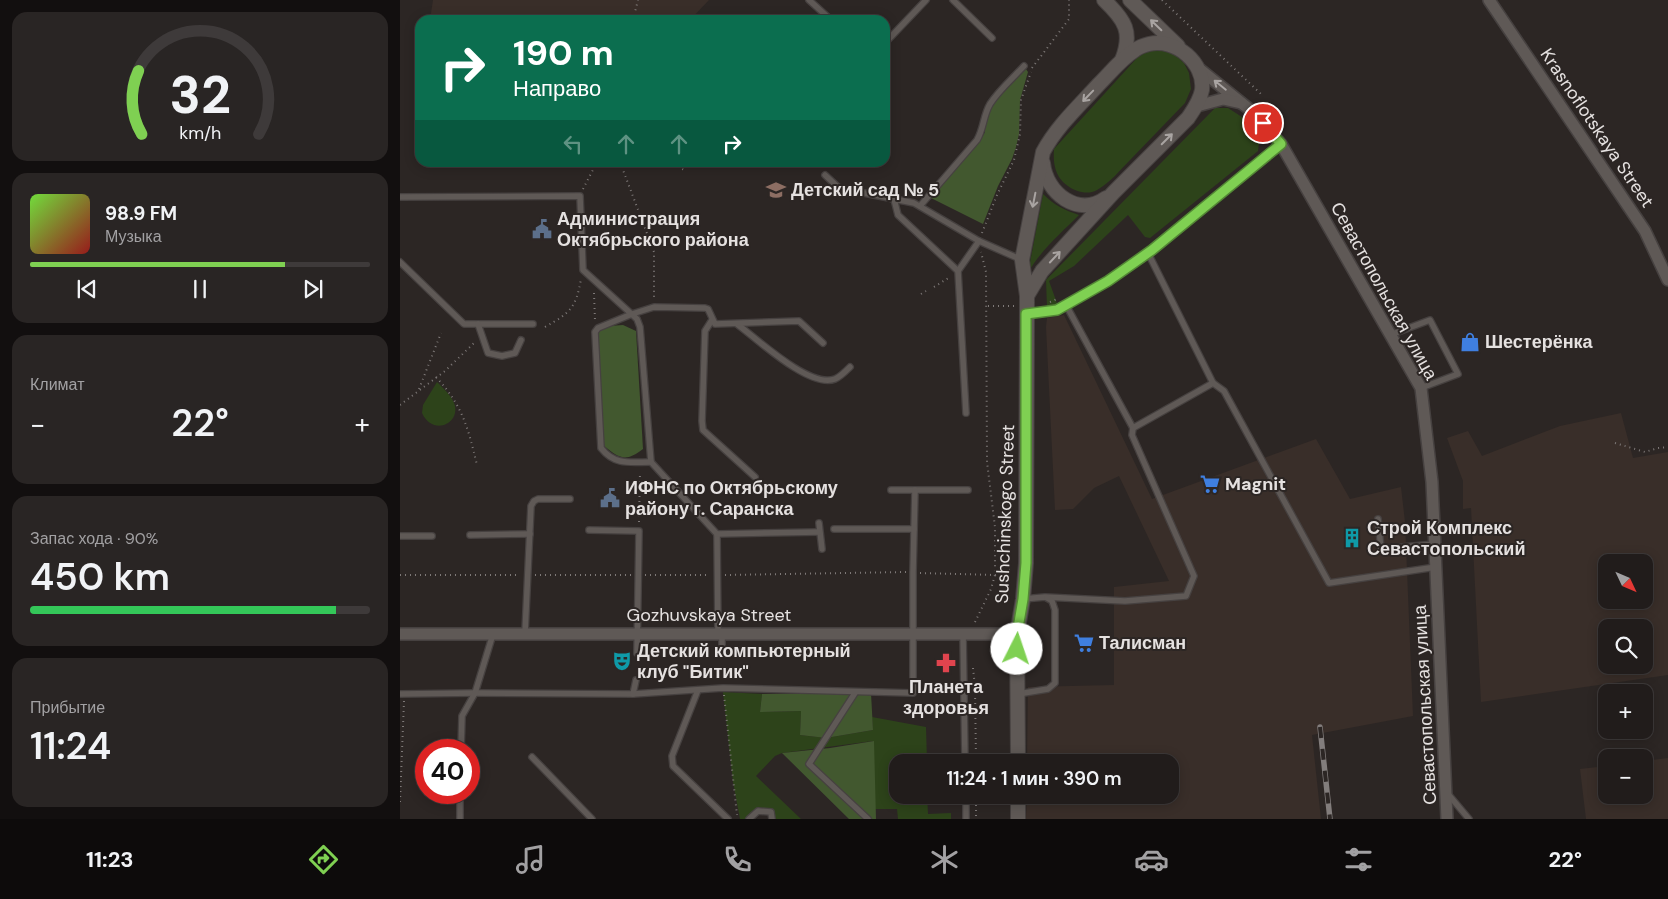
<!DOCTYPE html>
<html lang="ru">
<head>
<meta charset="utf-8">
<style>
	:root { --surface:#211c1b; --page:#292524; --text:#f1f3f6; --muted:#a2a1a3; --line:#3e3a3a; --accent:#7fd052 }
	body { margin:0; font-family:"DM Sans",sans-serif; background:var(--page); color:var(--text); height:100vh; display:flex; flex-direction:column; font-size:19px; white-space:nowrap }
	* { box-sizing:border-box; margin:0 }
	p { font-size:16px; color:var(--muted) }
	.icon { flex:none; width:28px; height:28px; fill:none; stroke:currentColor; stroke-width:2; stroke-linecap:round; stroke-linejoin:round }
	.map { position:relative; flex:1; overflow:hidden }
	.panel { display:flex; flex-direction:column; gap:12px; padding:12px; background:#120f0f; width:400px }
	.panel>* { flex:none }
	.hud { position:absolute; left:15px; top:15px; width:475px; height:152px; border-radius:15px; box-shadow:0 2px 12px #0003,0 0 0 1px var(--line); background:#0b6e4f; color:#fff; overflow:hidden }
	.needle { width:32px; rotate:134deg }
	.controls { position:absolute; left:1198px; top:554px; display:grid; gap:10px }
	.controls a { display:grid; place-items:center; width:55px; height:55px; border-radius:10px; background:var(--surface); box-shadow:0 2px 12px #0003,0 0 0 1px var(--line); font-size:25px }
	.speed { position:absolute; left:15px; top:739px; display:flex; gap:10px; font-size:25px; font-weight:700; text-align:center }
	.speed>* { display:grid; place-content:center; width:65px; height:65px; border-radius:50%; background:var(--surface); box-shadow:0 2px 12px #0003,0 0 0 1px var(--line); line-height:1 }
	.speed .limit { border:8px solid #d22; background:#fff; color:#111 }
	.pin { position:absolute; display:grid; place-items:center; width:42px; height:42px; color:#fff; margin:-21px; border:2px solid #fff; border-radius:50%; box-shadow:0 1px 5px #0007 }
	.me { position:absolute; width:55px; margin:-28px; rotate:4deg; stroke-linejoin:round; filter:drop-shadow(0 0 4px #0008) }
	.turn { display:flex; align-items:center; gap:18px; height:105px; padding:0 15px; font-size:22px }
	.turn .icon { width:65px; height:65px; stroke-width:2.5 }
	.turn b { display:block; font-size:35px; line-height:42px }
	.lanes { display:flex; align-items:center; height:48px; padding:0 15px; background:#0003; justify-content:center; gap:25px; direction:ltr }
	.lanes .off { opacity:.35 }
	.big { font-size:38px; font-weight:600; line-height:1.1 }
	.panel .tile { flex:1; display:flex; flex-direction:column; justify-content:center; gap:8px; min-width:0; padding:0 18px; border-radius:15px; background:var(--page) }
	.panel .dial { align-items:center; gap:0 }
	.dial svg { height:130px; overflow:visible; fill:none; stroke:var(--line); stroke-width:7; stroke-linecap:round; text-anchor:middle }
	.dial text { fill:var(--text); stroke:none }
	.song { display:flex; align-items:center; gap:15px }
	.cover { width:60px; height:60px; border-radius:8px; background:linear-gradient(135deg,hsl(100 70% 55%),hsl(0 70% 35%)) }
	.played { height:5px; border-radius:2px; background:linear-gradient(90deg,var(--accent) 75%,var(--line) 75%) }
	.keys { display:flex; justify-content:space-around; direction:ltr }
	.heat { display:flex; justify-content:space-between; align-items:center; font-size:28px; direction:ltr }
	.charge { height:8px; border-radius:4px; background:linear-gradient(90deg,#34c759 90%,var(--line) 0) }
	.trip { position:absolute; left:489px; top:754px; width:290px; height:50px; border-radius:15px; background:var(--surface); box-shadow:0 2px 12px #0003,0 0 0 1px var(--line); font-weight:600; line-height:50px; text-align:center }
	.dock { display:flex; height:80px; justify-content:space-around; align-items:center; background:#0d0b0b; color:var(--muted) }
	.dock .icon { width:35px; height:35px }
	.dock .current { color:var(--accent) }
	.dock b { font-size:22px; color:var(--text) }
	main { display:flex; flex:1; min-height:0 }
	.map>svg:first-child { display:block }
	.built { fill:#392e29; fill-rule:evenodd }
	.green { fill:#2d431a }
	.forest { fill:#42582f }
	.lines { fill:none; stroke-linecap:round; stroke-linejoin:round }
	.service-casing { stroke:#464140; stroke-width:8 }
	.minor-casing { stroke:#464140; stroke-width:14 }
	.tertiary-casing { stroke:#464140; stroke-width:16 }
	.path { stroke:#7e7978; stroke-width:2; stroke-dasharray:1 4; stroke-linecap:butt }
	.service { stroke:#5f5956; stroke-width:5.5 }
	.minor { stroke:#5f5956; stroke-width:11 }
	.tertiary { stroke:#5f5956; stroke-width:14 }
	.rail-casing { stroke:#827d7c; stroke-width:5.5 }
	.rail { stroke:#2c2624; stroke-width:4; stroke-dasharray:11; stroke-linecap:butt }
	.oneway { stroke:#a9a4a2 }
	.route-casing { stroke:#538735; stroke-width:12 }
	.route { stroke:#7fd052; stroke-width:9 }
	.labels { text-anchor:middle; stroke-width:4; stroke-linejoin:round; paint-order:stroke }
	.street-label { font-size:18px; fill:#e5e1e0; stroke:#2c2624 }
	.poi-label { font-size:18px; font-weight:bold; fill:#e5e1e0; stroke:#2c2624; text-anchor:start }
</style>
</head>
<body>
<main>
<section class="panel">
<div class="tile dial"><svg viewBox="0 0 100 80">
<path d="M14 69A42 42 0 1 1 86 69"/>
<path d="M14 69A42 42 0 0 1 12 30" stroke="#7fd052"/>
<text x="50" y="56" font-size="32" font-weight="700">32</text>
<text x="50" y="72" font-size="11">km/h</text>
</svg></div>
<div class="tile">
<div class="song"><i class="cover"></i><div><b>98.9 FM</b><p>Музыка</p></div></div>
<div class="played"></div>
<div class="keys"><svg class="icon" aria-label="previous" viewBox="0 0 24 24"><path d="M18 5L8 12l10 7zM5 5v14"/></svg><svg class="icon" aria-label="pause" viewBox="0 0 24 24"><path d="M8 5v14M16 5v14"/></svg><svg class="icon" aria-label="next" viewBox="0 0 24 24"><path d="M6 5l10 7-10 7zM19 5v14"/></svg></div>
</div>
<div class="tile"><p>Климат</p>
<div class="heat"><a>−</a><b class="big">22°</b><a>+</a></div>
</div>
<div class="tile"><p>Запас хода · 90%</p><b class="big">450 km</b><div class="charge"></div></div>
<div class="tile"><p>Прибытие</p><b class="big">11:24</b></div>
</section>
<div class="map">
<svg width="1268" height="819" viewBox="0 0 1268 819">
	<rect width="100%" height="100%" fill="#2c2624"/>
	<!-- built -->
	<g class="built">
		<path d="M33,0H309L290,20H30Z"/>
		<path d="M664,315L752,499L916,439L950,499L1001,487L1005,522L1013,716L912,735L921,819H626L627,795H770V762H627L628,687L714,685V587L769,581L719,476L694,488L673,509L655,510L646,327L647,318Z"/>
		<path d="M1221,413L1233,458L1268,452V675L1081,702L1071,508L1063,509V481L1047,438L1068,431L1082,456L1160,426ZM1244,562V600H1206V562ZM1206,628H1244V665H1206Z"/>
		<path d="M1268,758V819H1186L1180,769L1206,766V795H1244V761Z"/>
	</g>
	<!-- green -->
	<g class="green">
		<path d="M761,50L774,54L784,63L789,73L791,89L785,103C767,122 749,140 731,159C721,169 710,183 697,190C688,195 676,192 668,186C655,177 653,164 654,149L737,58L748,51Z"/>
		<path d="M815,108H828L856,126L860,135L858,151L750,238L745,237L728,215L674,266L649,281L658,306L647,308L646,280Z"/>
		<path d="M643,194C654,205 664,210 679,215C661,233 640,251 628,273Z"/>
		<path d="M37,382C43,388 51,395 54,403C62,423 33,437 22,413L23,405Z"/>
		<path d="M323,692L362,694L360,712L401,711L400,735L426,738L473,730L472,717L526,727L527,762H498V795H527L528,814L551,813V819H498L497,809H475L473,741L382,753L375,756L356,776L401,819H372L371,812L358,811L347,819H340L333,782Z"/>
	</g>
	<!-- forest -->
	<g class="forest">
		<path d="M626,69L628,72L620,100L619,134L616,147L612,159L598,186L583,224L529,197L580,141L585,132V119L593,103Z"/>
		<path d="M223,325L236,331L243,449C226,462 220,459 204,446L198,332L209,326Z"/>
		<path d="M471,693L473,730L426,738L400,735L401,711L360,712L362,694Z"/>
		<path d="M474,741L476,819H449L382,753L430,748Z"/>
	</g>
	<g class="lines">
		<defs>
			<g id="service">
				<path d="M409,0L431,20"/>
				<path d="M553,0L592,38"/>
				<path d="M485,43L526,0"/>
				<path d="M425,175L439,188L514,203L579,241L622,260"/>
				<path d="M0,197L180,196L183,270L237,319L240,327L251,462L317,534L318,633"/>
				<path d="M494,199L498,215L558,271"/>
				<path d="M520,206L577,140C584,128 583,116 590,104C599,90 613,78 624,66"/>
				<path d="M748,253L813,383"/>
				<path d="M0,262L64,324H133"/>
				<path d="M666,305L733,428"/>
				<path d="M628,314L657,311L708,281L752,250L881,144"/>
				<path d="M312,320L305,331L302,421L303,430L355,477"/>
				<path d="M78,324L88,353L102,356L115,353L121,340"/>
				<path d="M337,324C357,339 410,389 435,379C440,377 446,371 450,367"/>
				<path d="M990,335L1030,320L1058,374L1021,388"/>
				<path d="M566,413L558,271L579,241"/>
				<path d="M251,462C231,462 215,466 201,448L195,332L198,328L232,314L254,307L305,308L308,309L315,324L399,321L423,343"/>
				<path d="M491,490H568"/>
				<path d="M978,519L981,549L1035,544"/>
				<path d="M419,523L422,549"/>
				<path d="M434,529H514"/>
				<path d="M189,530L239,531L237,653"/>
				<path d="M317,534L419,532"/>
				<path d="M70,535L130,534"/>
				<path d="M0,536H32"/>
				<path d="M623,599L645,597L725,601L786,596L794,576L732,435L733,428L813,383L824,391L929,583L1036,567"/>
				<path d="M125,633L131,506L134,501L138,499H170"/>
				<path d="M563,633L565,762"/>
				<path d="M322,653V633"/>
				<path d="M298,690L272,756L273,766L328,819"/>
				<path d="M455,693L409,764L468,819"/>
				<path d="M0,694L75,693L233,694L323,688L513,693V572L515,490"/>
				<path d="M233,694L236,680"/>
				<path d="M618,694L648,689L655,683V610L652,601L647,598"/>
				<path d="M61,750L62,716L75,693L93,634"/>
				<path d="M132,757L192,819"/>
				<path d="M1048,794L1069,819"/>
				<path d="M566,795V819"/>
				<path d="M60,819V792"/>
				<path d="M349,819L358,811L371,812L372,819"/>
			</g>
			<g id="minor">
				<path d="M1089,0L1245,231L1268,280"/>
				<path d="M797,67L854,113L881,144L1021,388L1032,482L1047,819"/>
				<path d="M797,106L823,99L841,103"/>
				<path d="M0,634H617"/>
			</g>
			<g id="tertiary">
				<path d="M704,0C725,20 733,32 722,60"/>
				<path d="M730,0L778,46"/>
				<path d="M643,163C646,193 678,218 706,198"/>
				<path d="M618,762L617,634L623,599L626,563L627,296L622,260L643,152C657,126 679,106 699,84C710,73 721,59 735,50C739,47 745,45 749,44C776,38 805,63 802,90C800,101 794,109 788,118L713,193L642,271L627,296"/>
				<path d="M618,795V819"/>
			</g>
		</defs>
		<!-- service casing -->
		<use href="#service" class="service-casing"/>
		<!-- minor casing -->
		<use href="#minor" class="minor-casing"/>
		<!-- tertiary casing -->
		<use href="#tertiary" class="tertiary-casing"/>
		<!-- path -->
		<g class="path">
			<path d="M762,0L861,94"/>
			<path d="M233,20L238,0"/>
			<path d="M632,68L669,19V0"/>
			<path d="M220,162L254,252V299"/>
			<path d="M269,162L286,171"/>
			<path d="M183,189L197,162"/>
			<path d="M582,233L597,195L614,160L620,134L621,100L631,72"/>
			<path d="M534,287L550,277"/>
			<path d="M194,293L195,321"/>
			<path d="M521,294L526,291"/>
			<path d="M650,302L659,298"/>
			<path d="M588,306H615"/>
			<path d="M145,327C170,313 176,308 181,279"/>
			<path d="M36,377C63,406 68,428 77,465"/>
			<path d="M19,389L41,333"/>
			<path d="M0,405L45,371L74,343"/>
			<path d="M1215,443L1245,452L1258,448L1268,447"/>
			<path d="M239,522L240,472"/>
			<path d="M520,573L595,575L612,569"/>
			<path d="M0,575H118"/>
			<path d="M135,575H231"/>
			<path d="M245,575H308"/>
			<path d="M325,575L506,572"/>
			<path d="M575,622L591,589L595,575V527L587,462L586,272L581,252"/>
			<path d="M573,668L575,687L576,762"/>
			<path d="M324,695L337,815"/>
			<path d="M576,795V819"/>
			<path d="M0,802L4,701"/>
		</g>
		<!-- service -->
		<use href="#service" class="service"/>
		<!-- minor -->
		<use href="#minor" class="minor"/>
		<!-- tertiary -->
		<use href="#tertiary" class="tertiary"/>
		<defs>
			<path id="rail" d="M920,727L930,819"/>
		</defs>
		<!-- rail casing -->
		<use href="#rail" class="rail-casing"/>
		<!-- rail -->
		<use href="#rail" class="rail"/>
	</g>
	<!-- one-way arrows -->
	<defs><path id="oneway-shaft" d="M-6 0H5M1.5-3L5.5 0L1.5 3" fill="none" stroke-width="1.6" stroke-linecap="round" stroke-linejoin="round" transform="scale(1.25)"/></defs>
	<g class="oneway">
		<use href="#oneway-shaft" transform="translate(756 25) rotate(-136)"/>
		<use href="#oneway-shaft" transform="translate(820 85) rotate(-141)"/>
		<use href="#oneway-shaft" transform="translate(688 96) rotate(134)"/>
		<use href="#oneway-shaft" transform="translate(767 139) rotate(-45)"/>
		<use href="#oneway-shaft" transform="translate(634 200) rotate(101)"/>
		<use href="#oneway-shaft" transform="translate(655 257) rotate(-47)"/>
	</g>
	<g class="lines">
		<defs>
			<path id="route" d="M617,649V634L623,599L626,563V314L657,310L708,281L752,250L881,144L863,123"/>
		</defs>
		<!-- route casing -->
		<use href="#route" class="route-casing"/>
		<!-- route -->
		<use href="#route" class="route"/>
	</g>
	<!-- icons -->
	<defs>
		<symbol id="school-bare" viewBox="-9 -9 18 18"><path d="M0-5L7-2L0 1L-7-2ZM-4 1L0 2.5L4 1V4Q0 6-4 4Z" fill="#8d6e63" stroke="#2c2624" stroke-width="2.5" paint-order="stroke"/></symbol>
		<symbol id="civic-bare" viewBox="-9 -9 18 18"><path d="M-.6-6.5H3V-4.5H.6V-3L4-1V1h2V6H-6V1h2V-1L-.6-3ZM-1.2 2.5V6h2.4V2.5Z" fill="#5c6f8a" stroke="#2c2624" stroke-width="2.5" paint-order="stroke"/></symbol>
		<symbol id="shop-bare" viewBox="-9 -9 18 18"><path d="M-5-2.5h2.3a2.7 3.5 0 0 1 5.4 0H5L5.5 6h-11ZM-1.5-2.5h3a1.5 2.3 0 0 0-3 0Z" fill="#3f7fe0" stroke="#2c2624" stroke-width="2.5" paint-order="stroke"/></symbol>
		<symbol id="supermarket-bare" viewBox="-9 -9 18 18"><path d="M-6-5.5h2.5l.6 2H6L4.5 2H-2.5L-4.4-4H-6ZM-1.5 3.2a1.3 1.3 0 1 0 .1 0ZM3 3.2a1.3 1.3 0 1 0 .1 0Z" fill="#3f7fe0" stroke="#2c2624" stroke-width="2.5" paint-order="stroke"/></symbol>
		<symbol id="building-bare" viewBox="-9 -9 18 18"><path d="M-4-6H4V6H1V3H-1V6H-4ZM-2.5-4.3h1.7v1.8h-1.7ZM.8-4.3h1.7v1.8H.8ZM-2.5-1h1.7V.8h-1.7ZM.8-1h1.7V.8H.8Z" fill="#0f9aa8" stroke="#2c2624" stroke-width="2.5" paint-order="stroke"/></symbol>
		<symbol id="theatre-bare" viewBox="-9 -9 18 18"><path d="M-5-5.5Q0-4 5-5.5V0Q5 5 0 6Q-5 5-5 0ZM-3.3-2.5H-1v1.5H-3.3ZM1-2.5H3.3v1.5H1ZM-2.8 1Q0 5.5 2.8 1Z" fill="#0f9aa8" stroke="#2c2624" stroke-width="2.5" paint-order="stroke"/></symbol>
		<symbol id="pharmacy-bare" viewBox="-9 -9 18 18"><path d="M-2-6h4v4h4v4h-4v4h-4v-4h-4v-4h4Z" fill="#e0444e" stroke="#2c2624" stroke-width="2.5" paint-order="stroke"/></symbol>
	</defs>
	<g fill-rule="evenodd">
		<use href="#school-bare" x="362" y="176" width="28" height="28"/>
		<use href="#civic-bare" x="128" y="215" width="28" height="28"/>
		<use href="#shop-bare" x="1056" y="328" width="28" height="28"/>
		<use href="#supermarket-bare" x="796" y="470" width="28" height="28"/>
		<use href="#civic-bare" x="196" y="484" width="28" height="28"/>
		<use href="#building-bare" x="938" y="524" width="28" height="28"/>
		<use href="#supermarket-bare" x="670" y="629" width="28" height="28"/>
		<use href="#theatre-bare" x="208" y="647" width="28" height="28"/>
		<use href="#pharmacy-bare" x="532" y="649" width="28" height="28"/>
	</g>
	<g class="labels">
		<!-- street labels -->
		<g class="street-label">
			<text transform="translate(1197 128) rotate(56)" y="6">Krasnoflotskaya Street</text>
			<text transform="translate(984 291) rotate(61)" y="6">Севастопольская улица</text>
			<text transform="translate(605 514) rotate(-88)" y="6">Sushchinskogo Street</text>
			<text x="309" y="621">Gozhuvskaya Street</text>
			<text transform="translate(1025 705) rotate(-93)" y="6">Севастопольская улица</text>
		</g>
		<!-- poi labels -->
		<g class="poi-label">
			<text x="391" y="196">Детский сад № 5</text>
			<text x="157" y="225">Администрация<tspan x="157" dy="21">Октябрьского района</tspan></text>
			<text x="1085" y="348">Шестерёнка</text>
			<text x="825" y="490">Magnit</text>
			<text x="225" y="494">ИФНС по Октябрьскому<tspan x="225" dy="21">району г. Саранска</tspan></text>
			<text x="967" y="534">Строй Комплекс<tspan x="967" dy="21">Севастопольский</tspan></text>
			<text x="699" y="649">Талисман</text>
			<text x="237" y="657">Детский компьютерный<tspan x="237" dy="21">клуб "Битик"</tspan></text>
			<text x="546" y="693" text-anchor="middle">Планета<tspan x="546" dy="21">здоровья</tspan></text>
		</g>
	</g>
</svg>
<div class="controls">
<a><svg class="needle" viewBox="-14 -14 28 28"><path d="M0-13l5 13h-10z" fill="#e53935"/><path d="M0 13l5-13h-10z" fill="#a2a1a3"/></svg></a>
<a><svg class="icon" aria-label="search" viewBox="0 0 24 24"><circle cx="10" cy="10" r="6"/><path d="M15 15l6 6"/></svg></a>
<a>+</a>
<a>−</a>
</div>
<div class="speed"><div class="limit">40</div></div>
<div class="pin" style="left:863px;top:123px;background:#d93025"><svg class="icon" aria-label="arrive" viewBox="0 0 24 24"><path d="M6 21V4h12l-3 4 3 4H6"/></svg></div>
<svg class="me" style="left:617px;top:649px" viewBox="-20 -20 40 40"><circle r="19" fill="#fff"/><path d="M0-13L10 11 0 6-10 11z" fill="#7fd052"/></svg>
<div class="trip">11:24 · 1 мин · 390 m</div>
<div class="hud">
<div class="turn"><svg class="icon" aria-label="right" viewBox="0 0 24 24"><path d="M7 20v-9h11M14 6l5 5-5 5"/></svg><div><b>190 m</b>Направо</div></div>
<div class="lanes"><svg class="icon off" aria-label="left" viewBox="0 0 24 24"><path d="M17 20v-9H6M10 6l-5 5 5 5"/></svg><svg class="icon off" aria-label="ahead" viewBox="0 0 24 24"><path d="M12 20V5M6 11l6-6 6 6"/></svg><svg class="icon off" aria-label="ahead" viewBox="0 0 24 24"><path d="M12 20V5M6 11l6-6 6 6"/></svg><svg class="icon" aria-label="right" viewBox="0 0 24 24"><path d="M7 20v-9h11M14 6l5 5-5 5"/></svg></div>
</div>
</div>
</main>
<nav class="dock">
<b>11:23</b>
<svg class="icon current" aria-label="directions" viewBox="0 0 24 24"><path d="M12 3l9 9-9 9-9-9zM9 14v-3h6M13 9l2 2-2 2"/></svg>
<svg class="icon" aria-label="music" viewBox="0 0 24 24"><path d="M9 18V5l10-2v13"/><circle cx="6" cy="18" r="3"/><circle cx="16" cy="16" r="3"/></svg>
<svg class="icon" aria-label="phone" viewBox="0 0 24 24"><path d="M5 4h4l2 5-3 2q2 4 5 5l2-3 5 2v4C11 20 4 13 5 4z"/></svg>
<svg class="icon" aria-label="climate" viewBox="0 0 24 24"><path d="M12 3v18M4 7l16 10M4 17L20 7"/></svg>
<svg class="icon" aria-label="car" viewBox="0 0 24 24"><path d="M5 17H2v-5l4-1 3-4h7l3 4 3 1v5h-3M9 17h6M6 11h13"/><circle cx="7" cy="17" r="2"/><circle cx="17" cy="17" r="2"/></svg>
<svg class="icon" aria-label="filters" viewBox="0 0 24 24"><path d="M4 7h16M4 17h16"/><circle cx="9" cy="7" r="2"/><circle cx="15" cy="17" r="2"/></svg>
<b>22°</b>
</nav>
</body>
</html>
